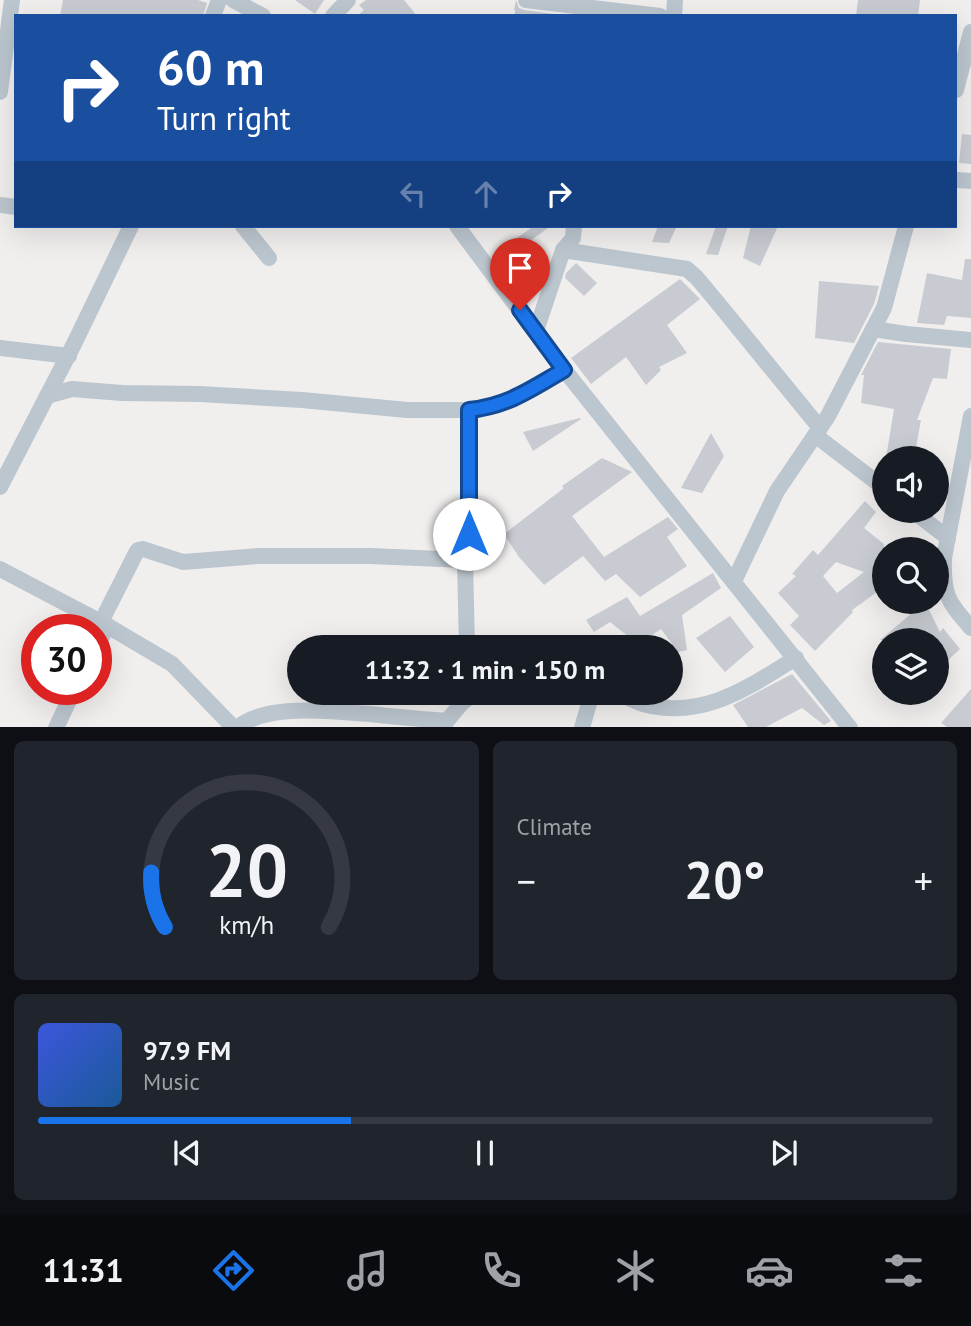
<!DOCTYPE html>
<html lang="en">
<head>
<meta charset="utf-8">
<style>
	:root { --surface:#171b24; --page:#20242c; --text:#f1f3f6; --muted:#9ea1a6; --line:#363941; --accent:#1a73e8 }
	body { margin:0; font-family:"PT Sans",sans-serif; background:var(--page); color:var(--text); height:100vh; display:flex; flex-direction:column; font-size:26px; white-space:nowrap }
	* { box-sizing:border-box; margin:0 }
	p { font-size:23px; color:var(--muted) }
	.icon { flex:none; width:38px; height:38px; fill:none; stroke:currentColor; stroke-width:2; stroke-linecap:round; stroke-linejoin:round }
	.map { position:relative; height:727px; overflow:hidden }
	.drawer { display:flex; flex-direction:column; gap:14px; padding:14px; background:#0d0f14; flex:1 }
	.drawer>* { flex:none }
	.guide { position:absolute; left:14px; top:14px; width:943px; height:214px; border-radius:0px; box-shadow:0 7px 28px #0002; background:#1a4fa0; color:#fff; overflow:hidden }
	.controls { position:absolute; left:872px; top:446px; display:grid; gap:14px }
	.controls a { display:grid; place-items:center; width:77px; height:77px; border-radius:50%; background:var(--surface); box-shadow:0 7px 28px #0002; font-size:35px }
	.speed { position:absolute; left:21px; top:614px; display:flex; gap:14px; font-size:35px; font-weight:700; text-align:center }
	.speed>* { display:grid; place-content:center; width:91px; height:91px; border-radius:50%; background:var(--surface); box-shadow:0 7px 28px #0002; line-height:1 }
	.speed .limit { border:10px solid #d22; background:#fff; color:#111 }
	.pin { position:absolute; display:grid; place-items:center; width:60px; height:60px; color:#fff; margin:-72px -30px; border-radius:50% 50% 50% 0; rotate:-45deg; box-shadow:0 0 7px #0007 }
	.pin .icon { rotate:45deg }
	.me { position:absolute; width:77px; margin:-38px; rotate:0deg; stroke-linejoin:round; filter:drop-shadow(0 0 5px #0008) }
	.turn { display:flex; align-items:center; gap:24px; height:147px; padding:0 28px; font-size:32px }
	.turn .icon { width:91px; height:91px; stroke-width:2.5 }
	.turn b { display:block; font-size:49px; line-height:60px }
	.lanes { display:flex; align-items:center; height:66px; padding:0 28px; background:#0003; justify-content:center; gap:35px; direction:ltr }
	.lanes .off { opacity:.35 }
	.big { font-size:52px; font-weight:700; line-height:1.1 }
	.drawer .tile { flex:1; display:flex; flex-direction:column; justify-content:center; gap:10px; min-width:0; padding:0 24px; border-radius:10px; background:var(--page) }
	.drawer .dial { align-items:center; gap:0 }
	.dial svg { height:182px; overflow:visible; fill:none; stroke:var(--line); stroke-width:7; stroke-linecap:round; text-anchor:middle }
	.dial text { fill:var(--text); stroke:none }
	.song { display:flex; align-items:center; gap:21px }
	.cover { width:84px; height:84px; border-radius:10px; background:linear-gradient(135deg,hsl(230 70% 55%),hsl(210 70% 35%)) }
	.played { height:7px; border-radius:4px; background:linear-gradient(90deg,var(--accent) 35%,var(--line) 35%) }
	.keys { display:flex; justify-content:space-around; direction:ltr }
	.heat { display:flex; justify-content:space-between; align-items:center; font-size:38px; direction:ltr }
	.drawer .tiles { flex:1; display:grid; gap:14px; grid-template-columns:1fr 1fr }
	.tile:last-child { grid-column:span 2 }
	.trip { position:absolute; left:287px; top:635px; width:396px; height:70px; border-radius:35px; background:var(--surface); box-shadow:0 7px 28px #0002; font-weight:700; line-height:70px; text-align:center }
	.dock { display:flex; height:112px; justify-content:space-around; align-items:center; background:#090b0e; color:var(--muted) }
	.dock .icon { width:49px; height:49px }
	.dock .current { color:var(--accent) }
	.dock b { font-size:32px; color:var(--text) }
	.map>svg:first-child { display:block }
	.building { fill:#c8cbd1; fill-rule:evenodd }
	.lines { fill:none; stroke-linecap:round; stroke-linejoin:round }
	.street { stroke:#bcc6ce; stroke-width:16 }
	.route-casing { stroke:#114b97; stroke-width:18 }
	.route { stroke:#1a73e8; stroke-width:12 }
</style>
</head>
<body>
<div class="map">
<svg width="971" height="728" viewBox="0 0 971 728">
	<rect width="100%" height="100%" fill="#f1eeee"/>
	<!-- building -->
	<g class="building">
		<path d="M63,0H198L207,3L203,16H60Z"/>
		<path d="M295,0H324L315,14Z"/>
		<path d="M366,0H404L417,16H357L364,10L359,5Z"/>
		<path d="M516,0L519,8L524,10L569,16H515V10H514Z"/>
		<path d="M858,0H920L918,16H856Z"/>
		<path d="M962,134L971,135V164L959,163Z"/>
		<path d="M534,226H551L527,243L546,268L533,279L508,244Z"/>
		<path d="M658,226H677L669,243L652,242Z"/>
		<path d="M716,226H728L718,255L706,254Z"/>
		<path d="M751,226H778L760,266L743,258Z"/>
		<path d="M965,259H971V318L947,316L944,325L917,323L927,273L962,280Z"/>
		<path d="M576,263L597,283L584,296L565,278L566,273Z"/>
		<path d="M680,279L700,299L667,325L687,353L659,367L661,370L646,385L626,357L591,384L571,358Z"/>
		<path d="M819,281L879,286L874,304L854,343L815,338Z"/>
		<path d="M878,342L951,349L947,379L933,378L917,420H921L914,458H886L894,409L861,403L864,375H861Z"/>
		<path d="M580,418L581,419L533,451L523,432Z"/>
		<path d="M711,433L724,456L702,493L681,488Z"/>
		<path d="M602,458L632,472L572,516L604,557L668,517L678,529L667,537L687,566L640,597L616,574L605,581L583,556L544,585L519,557L504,534L564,488L562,486Z"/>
		<path d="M865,501L876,512L864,528L884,544V587L852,610L853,612L815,651L790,625L799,616L778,593L796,576L792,574L813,550L818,555ZM836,562L864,572L837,593L823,576Z"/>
		<path d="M713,573L721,588L682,615L687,650L678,652L661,629L638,644L610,622L594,632L586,620L627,597L640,616Z"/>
		<path d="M925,602L940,632L943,628L960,649L936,671V640H880Z"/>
		<path d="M730,616L754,647L725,672L696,638Z"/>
		<path d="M792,674L831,721L824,725L802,708L766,727H748L733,705Z"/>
		<path d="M971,689V727H947L941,723Z"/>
	</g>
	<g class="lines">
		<!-- street -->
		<g class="street">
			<path d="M233,0L263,16"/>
			<path d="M526,0L660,16"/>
			<path d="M213,16L219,0"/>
			<path d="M333,16L348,0"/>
			<path d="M674,16L675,0"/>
			<path d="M956,90L971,32"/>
			<path d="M0,92L12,0"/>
			<path d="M956,180L971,181"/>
			<path d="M0,205L16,207"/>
			<path d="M243,226L269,258"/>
			<path d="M457,226L558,362L850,728"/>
			<path d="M563,250L687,269L697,278L717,302L820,428"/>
			<path d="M873,329L906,334L971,340"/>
			<path d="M536,331L563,250L573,238L574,226"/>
			<path d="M0,348L69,356"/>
			<path d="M47,396L72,389L122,393L200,394L302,400L407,410H471L501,404L514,399L564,370"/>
			<path d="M971,416L944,558C943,596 947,600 971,628"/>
			<path d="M815,435L884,488"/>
			<path d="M0,487L74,344L131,226"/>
			<path d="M913,511L948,538"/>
			<path d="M0,569L101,622L172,664L234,728"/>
			<path d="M734,581L777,491L828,416L884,308L906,226"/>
			<path d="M101,622L136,553L138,550L143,549L183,562L258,556H370L465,560"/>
			<path d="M96,647L108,626"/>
			<path d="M467,648L465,560L469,535V410"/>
			<path d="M617,693C625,696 634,701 643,704C703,720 747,688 796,658"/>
			<path d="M56,728L74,690"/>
			<path d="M237,728C267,702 334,712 370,714C396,717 421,719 447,721"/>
			<path d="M441,728L461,704L474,693"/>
			<path d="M582,728L592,693"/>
		</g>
	</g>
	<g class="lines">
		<defs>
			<path id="route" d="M469,534V410C508,406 531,389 564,370L520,310"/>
		</defs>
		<!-- route casing -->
		<use href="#route" class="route-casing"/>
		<!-- route -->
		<use href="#route" class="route"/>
	</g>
</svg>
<div class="controls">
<a><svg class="icon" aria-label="sound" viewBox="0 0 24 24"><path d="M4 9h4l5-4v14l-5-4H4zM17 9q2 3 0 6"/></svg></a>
<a><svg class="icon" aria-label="search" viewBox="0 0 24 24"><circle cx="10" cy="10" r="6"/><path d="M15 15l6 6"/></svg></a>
<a><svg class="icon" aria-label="layers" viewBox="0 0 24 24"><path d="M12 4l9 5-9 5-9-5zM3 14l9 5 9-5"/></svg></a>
</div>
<div class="speed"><div class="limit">30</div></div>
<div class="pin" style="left:520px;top:310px;background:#d93025"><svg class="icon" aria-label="arrive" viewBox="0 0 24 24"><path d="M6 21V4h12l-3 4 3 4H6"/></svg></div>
<svg class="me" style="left:469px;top:534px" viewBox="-20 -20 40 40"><circle r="19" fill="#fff"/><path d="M0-13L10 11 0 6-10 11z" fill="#1a73e8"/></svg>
<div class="trip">11:32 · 1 min · 150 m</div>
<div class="guide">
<div class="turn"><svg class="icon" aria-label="right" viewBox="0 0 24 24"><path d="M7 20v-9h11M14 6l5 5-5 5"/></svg><div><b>60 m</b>Turn right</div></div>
<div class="lanes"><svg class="icon off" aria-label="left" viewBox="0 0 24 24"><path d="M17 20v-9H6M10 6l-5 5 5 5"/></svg><svg class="icon off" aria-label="ahead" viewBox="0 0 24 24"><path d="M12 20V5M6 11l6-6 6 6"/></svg><svg class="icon" aria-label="right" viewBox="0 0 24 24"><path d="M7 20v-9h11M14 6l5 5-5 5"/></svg></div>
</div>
</div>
<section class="drawer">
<div class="tiles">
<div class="tile dial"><svg viewBox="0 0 100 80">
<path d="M14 69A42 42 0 1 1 86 69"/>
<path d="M14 69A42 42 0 0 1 8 45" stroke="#1a73e8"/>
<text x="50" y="56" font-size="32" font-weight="700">20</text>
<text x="50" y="72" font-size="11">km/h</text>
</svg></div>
<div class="tile"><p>Climate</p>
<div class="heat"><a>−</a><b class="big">20°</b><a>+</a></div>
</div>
<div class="tile">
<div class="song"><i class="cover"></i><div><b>97.9 FM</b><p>Music</p></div></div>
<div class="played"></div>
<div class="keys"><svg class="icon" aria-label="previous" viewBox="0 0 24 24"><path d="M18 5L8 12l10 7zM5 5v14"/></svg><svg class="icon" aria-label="pause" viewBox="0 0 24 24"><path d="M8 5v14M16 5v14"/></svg><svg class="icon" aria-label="next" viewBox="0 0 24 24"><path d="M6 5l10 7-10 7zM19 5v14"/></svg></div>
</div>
</div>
</section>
<nav class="dock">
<b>11:31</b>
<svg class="icon current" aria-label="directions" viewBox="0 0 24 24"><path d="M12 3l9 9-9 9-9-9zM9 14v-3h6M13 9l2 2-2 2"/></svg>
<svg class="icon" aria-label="music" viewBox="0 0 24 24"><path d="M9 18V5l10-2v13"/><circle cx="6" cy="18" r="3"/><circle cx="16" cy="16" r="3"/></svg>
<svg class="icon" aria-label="phone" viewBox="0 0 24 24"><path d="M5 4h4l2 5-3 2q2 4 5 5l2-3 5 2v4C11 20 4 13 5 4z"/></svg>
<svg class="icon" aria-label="climate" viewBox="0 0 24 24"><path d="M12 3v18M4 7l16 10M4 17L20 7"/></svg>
<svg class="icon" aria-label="car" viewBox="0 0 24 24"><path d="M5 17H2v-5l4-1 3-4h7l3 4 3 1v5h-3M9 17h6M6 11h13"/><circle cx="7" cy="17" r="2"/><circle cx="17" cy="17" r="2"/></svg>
<svg class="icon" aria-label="filters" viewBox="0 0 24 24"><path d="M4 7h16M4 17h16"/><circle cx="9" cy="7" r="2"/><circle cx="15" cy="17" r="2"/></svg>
</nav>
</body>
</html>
